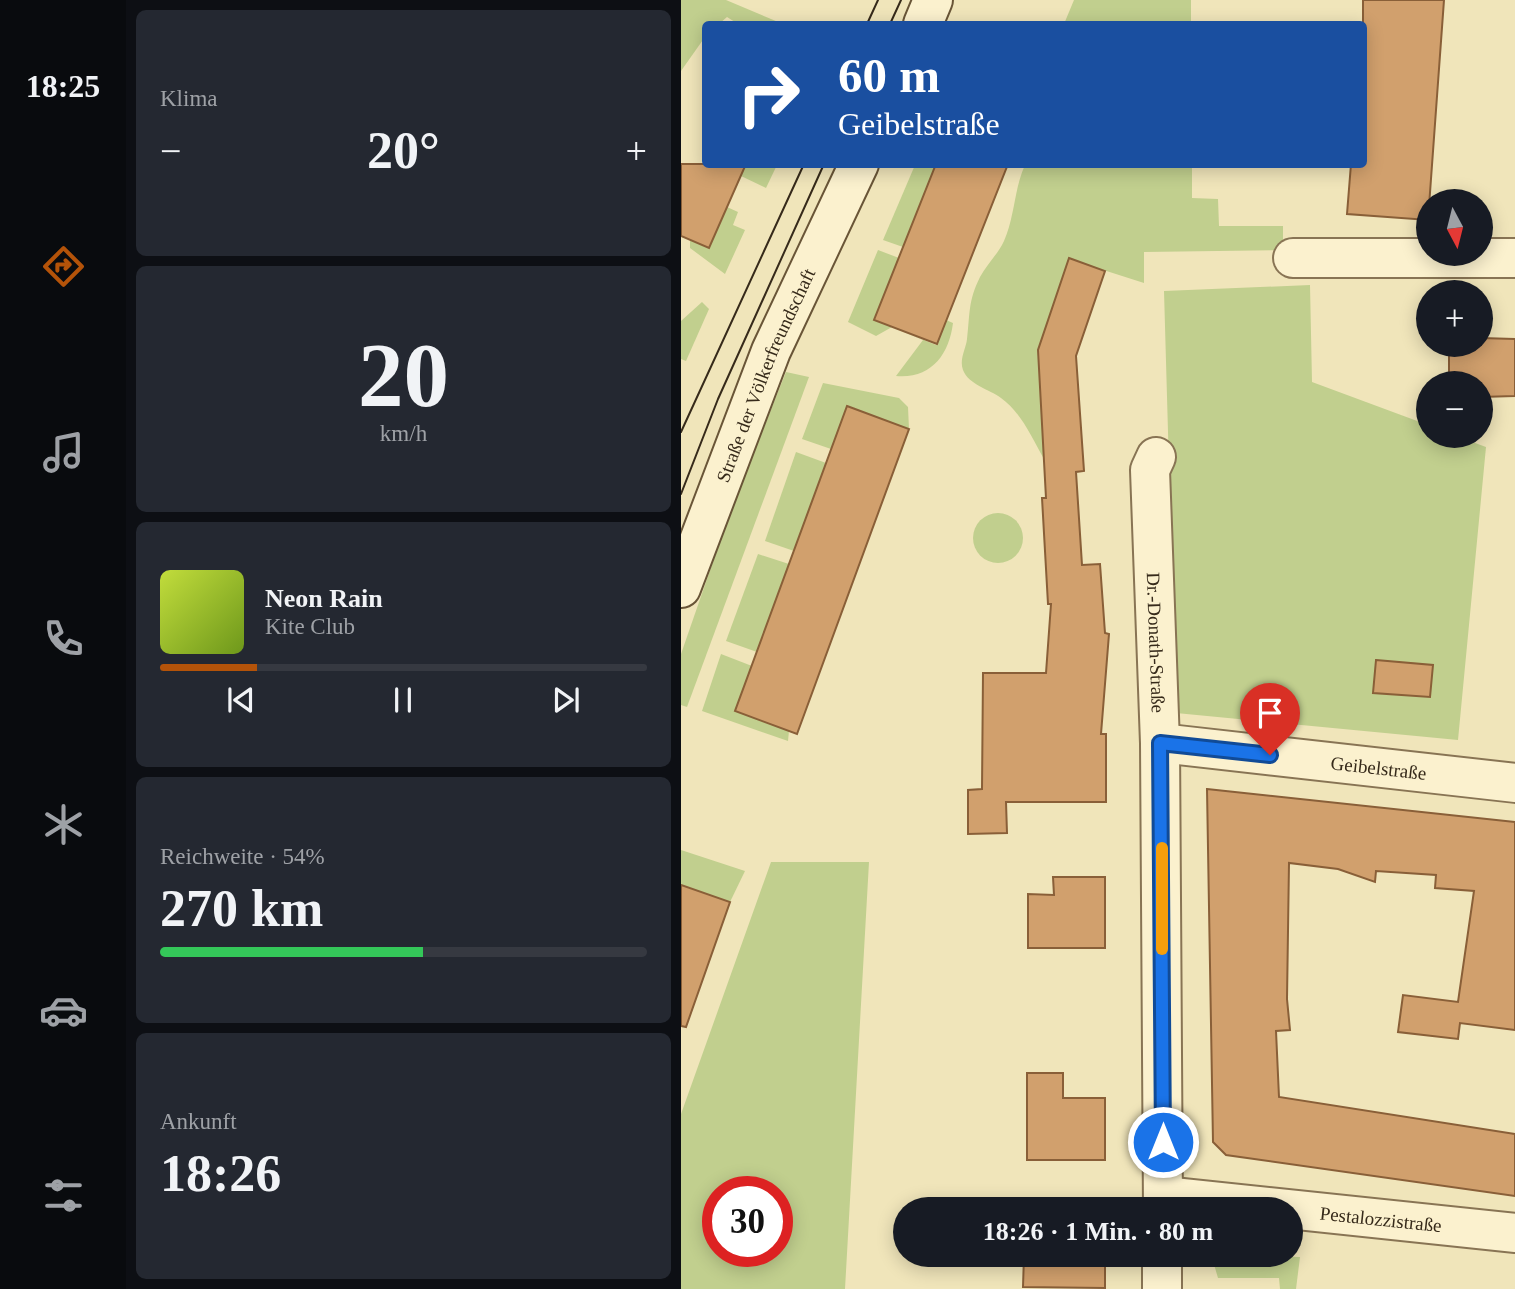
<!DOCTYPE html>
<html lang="de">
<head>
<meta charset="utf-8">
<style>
	:root { --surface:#171b24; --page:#242831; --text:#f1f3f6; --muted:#9ea1a6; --line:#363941; --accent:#b45309 }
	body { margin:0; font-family:"Times New Roman",serif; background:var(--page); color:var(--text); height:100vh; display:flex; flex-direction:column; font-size:26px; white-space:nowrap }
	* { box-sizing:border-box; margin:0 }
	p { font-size:23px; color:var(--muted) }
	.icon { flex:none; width:38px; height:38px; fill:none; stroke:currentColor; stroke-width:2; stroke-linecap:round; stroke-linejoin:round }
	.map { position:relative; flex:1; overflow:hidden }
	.panel { display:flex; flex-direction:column; gap:10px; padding:10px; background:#0d0f14; width:555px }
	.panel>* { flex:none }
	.hud { position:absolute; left:21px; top:21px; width:665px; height:147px; border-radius:7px; box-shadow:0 4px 18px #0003; background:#1a4fa0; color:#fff; overflow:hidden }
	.needle { width:46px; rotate:173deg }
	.controls { position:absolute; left:735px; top:189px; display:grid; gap:14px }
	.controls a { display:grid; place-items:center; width:77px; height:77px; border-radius:50%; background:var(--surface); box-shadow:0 4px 18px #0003; font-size:35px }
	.speed { position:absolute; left:21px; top:1176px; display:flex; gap:14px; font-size:35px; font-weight:700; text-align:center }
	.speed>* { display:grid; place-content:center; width:91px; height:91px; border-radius:50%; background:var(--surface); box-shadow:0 4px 18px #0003; line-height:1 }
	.speed .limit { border:10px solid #d22; background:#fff; color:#111 }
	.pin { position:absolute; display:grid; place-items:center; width:60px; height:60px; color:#fff; margin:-72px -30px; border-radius:50% 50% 50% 0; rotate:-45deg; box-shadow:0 0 7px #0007 }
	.pin .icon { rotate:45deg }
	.me { position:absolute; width:77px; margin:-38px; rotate:0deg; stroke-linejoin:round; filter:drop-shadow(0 0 5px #0008) }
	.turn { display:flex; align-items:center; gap:24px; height:147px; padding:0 21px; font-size:32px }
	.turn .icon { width:91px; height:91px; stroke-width:2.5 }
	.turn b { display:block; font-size:49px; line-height:60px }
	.big { font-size:52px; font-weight:800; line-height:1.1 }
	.panel .tile { flex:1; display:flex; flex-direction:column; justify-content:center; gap:10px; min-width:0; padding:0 24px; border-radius:10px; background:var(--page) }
	.panel .dial { align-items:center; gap:0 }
	.dial b { font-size:91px; line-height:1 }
	.song { display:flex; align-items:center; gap:21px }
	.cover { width:84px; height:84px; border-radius:10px; background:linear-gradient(135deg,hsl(70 70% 55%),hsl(80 70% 35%)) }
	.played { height:7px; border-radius:4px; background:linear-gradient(90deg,var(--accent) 20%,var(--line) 20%) }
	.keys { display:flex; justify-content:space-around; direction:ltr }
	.heat { display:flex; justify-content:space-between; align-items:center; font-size:38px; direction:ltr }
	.charge { height:10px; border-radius:5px; background:linear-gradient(90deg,#34c759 54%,var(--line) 0) }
	.trip { position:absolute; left:212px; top:1197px; width:410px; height:70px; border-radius:35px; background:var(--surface); box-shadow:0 4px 18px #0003; font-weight:800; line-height:70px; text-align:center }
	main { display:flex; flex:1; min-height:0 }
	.dock { display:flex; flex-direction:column; width:126px; justify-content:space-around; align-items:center; background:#090b0e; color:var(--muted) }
	.dock .icon { width:49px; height:49px }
	.dock .selected { color:var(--accent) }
	.dock b { font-size:32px; color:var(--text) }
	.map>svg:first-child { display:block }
	.green { fill:#c1cf8e; fill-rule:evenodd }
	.building { fill:#d1a06d; stroke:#895f38; stroke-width:2 }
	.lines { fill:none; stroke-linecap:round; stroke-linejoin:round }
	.street-casing { stroke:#887454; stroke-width:42 }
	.secondary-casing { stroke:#695537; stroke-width:42 }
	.street { stroke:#fbf1ce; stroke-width:38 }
	.secondary { stroke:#fbf1ce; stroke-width:38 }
	.tram { stroke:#362a1a; stroke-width:2 }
	.route-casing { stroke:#114b97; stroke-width:18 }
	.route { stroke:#1a73e8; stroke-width:12 }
	.slow { stroke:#f59e0b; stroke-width:12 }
	.labels { text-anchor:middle; stroke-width:7; stroke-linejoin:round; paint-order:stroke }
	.street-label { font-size:19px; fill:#362a1a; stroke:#f7eeca }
</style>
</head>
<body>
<main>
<nav class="dock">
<b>18:25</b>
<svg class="icon selected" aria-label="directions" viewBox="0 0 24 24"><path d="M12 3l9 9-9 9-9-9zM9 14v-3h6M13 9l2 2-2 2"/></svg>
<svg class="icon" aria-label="music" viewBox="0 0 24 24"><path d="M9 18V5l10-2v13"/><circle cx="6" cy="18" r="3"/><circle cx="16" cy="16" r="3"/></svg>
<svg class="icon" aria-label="phone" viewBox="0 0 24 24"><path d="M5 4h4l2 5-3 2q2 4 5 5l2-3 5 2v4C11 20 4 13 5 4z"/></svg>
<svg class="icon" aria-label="climate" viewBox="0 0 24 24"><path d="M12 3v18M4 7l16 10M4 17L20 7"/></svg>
<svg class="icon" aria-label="car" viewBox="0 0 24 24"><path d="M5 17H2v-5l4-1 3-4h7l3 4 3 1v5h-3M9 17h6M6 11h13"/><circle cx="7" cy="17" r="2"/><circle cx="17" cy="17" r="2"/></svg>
<svg class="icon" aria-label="filters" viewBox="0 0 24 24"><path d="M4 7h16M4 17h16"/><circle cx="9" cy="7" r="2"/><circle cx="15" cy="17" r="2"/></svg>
</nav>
<section class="panel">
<div class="tile"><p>Klima</p>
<div class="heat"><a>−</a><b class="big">20°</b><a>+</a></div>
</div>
<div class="tile dial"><b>20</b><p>km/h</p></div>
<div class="tile">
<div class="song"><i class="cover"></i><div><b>Neon Rain</b><p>Kite Club</p></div></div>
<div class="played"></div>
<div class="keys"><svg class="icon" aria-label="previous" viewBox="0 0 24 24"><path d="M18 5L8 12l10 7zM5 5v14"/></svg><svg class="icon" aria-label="pause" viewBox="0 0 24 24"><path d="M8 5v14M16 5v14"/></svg><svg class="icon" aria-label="next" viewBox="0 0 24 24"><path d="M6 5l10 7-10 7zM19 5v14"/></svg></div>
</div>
<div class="tile"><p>Reichweite · 54%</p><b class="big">270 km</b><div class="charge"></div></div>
<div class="tile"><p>Ankunft</p><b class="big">18:26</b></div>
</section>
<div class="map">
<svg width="835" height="1289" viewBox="0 0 835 1289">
	<rect width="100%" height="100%" fill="#f0e5ba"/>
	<!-- green -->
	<g class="green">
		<path d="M0,0H45L102,24H57L46,17L38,24H24V37L0,71Z"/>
		<path d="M393,0H510V24H383Z"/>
		<path d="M65,165H96L85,188L60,176Z"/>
		<path d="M234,165H255L222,247L202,240Z"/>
		<path d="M344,165H511V198L537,199L538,226H602V250L463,252V283L388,259L357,350L363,459C351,438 340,412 320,398C308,389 288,385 282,370C278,359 285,349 286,339C289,314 287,301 299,277C306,264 317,254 323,241C334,216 333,189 344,165Z"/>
		<path d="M46,207L57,212L52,225L64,230L44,274L9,248V240L28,248Z"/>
		<path d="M197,250L218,258L194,320L255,345L265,320L272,323C268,355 250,379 215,376L242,340L211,327L195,336L167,322Z"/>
		<path d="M629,285L631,382L747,425V436H775L805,447L777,740L495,713L483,291Z"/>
		<path d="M21,302L28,309L5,361L0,359V321Z"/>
		<path d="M105,372L128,377L6,707L0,705V654L51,507Z"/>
		<path d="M142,383L218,398L227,407L228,429L166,406L150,449L121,439Z"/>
		<path d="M115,452L145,463L113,551L84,541Z"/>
		<circle cx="317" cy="538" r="25"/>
		<path d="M77,554L108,564L76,652L45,641Z"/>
		<path d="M40,654L71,666L108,731L107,741L21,711Z"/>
		<path d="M0,850L64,871L49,902L0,885Z"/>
		<path d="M90,862H188L164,1289H0V1114ZM37,1192H96V1251H37Z"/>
		<path d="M534,1255L619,1257L615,1289H599L598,1278H537L532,1261Z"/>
	</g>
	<!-- building -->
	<g class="building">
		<path d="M682,0H763L747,220L666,214L670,164H682Z"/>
		<path d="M0,164H65L28,248L0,236Z"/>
		<path d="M255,164H327L256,344L193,320Z"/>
		<path d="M388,258L424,271L395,356L403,471L395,472L401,565L419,564L424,633L428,634L420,734H425V802H325L326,833L287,834V790L301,789L302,673H365L370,604H367L361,498H365L357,350Z"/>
		<path d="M800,338L834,339V396L800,397V383H768V345H800Z"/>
		<path d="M166,406L228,429L116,734L54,711Z"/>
		<path d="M695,660L752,665L749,697L692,693Z"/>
		<path d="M526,789L834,822V1030L779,1023L777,1039L717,1032L722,995L777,1002L793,891L754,888L755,875L695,871L694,882L657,869L608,863L606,999L609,1030L595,1031L598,1097L834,1134V1196L545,1155L532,1142Z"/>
		<path d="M372,877H424V948H347V894L373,895Z"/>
		<path d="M0,885L49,902L5,1027L0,1026Z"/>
		<path d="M346,1073H382V1098H424V1160H346Z"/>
		<path d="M343,1255H424V1288L342,1287Z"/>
	</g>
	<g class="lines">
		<defs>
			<g id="street">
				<path d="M612,258H835"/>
				<path id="s1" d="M475,457L469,470L479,743L482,1209"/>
				<path id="s2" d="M479,743L835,783"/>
				<path id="s3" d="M482,1196L835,1233"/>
				<path d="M481,1289V1255"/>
			</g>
			<g id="secondary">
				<path d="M242,24L252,0"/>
				<path id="s4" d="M0,588L90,351L178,164"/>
			</g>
		</defs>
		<!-- street casing -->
		<use href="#street" class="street-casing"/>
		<!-- secondary casing -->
		<use href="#secondary" class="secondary-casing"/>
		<!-- street -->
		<use href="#street" class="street"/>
		<!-- secondary -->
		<use href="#secondary" class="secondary"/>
		<!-- tram -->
		<g class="tram">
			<path d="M186,24L197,0"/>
			<path d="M209,24L220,0"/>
			<path d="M0,432L123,164"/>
			<path d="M0,494L37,399L143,164"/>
		</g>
	</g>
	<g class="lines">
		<defs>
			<path id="route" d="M482,1142L479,743L589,755"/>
		</defs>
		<!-- route casing -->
		<use href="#route" class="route-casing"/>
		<!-- route -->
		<use href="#route" class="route"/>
		<!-- slow -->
		<path class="slow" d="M481,848V949"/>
	</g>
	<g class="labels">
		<!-- street labels -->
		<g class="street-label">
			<text dy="7" stroke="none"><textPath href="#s4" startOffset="229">Straße der Völkerfreundschaft</textPath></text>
			<text dy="7" stroke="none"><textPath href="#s1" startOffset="187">Dr.-Donath-Straße</textPath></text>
			<text dy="7" stroke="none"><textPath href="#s2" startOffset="220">Geibelstraße</textPath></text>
			<text dy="7" stroke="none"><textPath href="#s3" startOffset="219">Pestalozzistraße</textPath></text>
		</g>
	</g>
</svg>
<div class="controls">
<a><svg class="needle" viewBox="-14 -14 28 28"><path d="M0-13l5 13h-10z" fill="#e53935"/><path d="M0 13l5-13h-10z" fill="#9ea1a6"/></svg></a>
<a>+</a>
<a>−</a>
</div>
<div class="speed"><div class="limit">30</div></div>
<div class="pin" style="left:589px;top:755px;background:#d93025"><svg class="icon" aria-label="arrive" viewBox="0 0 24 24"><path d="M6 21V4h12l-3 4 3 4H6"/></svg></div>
<svg class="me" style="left:482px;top:1142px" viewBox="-20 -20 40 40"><circle r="17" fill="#1a73e8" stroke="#fff" stroke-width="3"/><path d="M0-11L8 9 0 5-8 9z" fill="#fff"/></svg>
<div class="trip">18:26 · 1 Min. · 80 m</div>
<div class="hud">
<div class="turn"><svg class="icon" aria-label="right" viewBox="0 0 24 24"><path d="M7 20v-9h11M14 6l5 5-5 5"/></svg><div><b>60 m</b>Geibelstraße</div></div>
</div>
</div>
</main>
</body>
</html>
